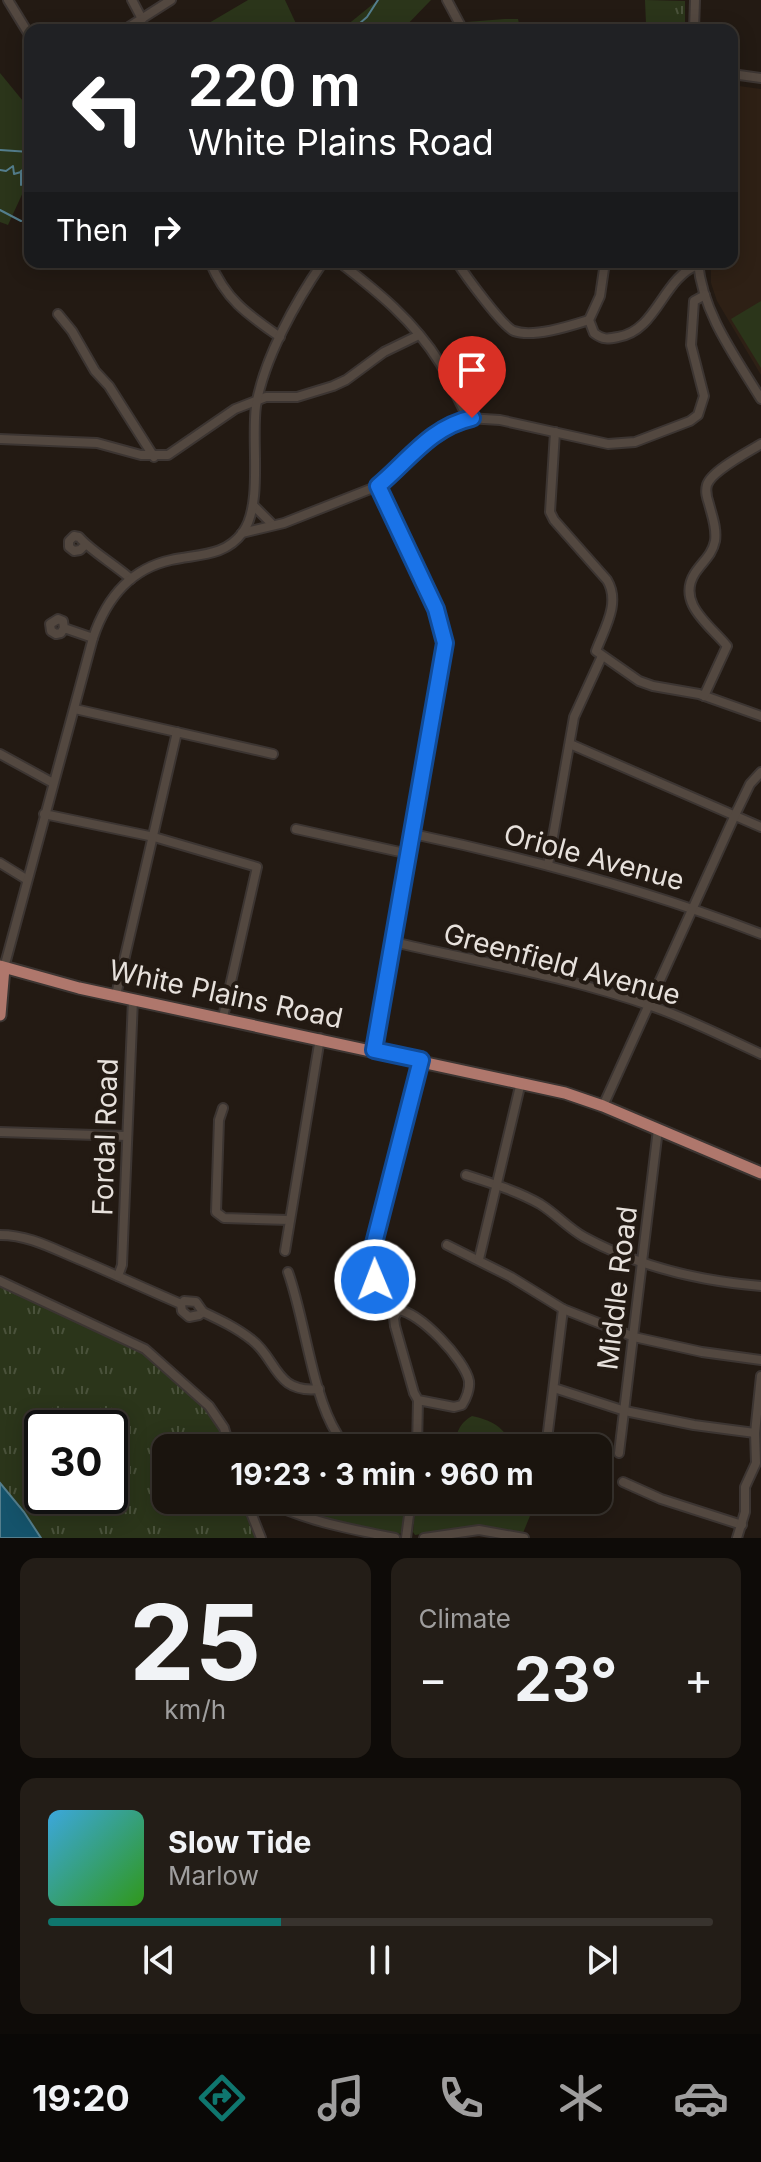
<!DOCTYPE html>
<html lang="en">
<head>
<meta charset="utf-8">
<style>
	:root { --surface:#1a140e; --page:#231d17; --text:#f1f3f6; --muted:#9f9e9e; --line:#38332e; --accent:#0f766e }
	body { margin:0; font-family:Inter,sans-serif; background:var(--page); color:var(--text); height:100vh; display:flex; flex-direction:column; font-size:30px; white-space:nowrap }
	* { box-sizing:border-box; margin:0 }
	p { font-size:26px; color:var(--muted) }
	.icon { flex:none; width:44px; height:44px; fill:none; stroke:currentColor; stroke-width:2; stroke-linecap:round; stroke-linejoin:round }
	.map { position:relative; height:1538px; overflow:hidden }
	.sheet { display:flex; flex-direction:column; gap:20px; padding:20px; background:#0e0b08; flex:1 }
	.sheet>* { flex:none }
	.guide { position:absolute; left:24px; top:24px; width:714px; height:244px; border-radius:16px; box-shadow:0 4px 20px #0003,0 0 0 2px var(--line); background:#202124; color:#fff; overflow:hidden }
	.speed { position:absolute; left:24px; top:1410px; display:flex; gap:16px; font-size:40px; font-weight:700; text-align:center }
	.speed>* { display:grid; place-content:center; width:104px; height:104px; border-radius:50%; background:var(--surface); box-shadow:0 4px 20px #0003,0 0 0 2px var(--line); line-height:1 }
	.speed .limit { border:4px solid #111; border-radius:12px; background:#fff; color:#111 }
	.pin { position:absolute; display:grid; place-items:center; width:68px; height:68px; color:#fff; margin:-82px -34px; border-radius:50% 50% 50% 0; rotate:-45deg; box-shadow:0 0 8px #0007 }
	.pin .icon { rotate:45deg }
	.me { position:absolute; width:88px; margin:-44px; rotate:359deg; stroke-linejoin:round; filter:drop-shadow(0 0 6px #0008) }
	.turn { display:flex; align-items:center; gap:28px; height:168px; padding:0 32px; font-size:36px }
	.turn .icon { width:104px; height:104px; stroke-width:2.5 }
	.turn b { display:block; font-size:56px; line-height:68px }
	.then { display:flex; align-items:center; height:76px; padding:0 32px; background:#0003; gap:16px; font-size:30px }
	.big { font-size:60px; font-weight:700; line-height:1.1 }
	.sheet .widget { flex:1; display:flex; flex-direction:column; justify-content:center; gap:12px; min-width:0; padding:0 28px; border-radius:16px; background:var(--page) }
	.sheet .dial { align-items:center; gap:0 }
	.dial b { font-size:104px; line-height:1 }
	.song { display:flex; align-items:center; gap:24px }
	.cover { width:96px; height:96px; border-radius:12px; background:linear-gradient(135deg,hsl(200 70% 55%),hsl(110 70% 35%)) }
	.played { height:8px; border-radius:4px; background:linear-gradient(90deg,var(--accent) 35%,var(--line) 35%) }
	.keys { display:flex; justify-content:space-around; direction:ltr }
	.heat { display:flex; justify-content:space-between; align-items:center; font-size:44px; direction:ltr }
	.sheet .tiles { flex:1; display:grid; gap:20px; grid-template-columns:1fr 1fr }
	.widget:last-child { grid-column:span 2 }
	.trip { position:absolute; left:152px; top:1434px; width:460px; height:80px; border-radius:16px; background:var(--surface); box-shadow:0 4px 20px #0003,0 0 0 2px var(--line); font-weight:700; line-height:80px; text-align:center }
	.dock { display:flex; height:128px; justify-content:space-around; align-items:center; background:#0a0806; color:var(--muted) }
	.dock .icon { width:56px; height:56px }
	.dock .active { color:var(--accent) }
	.dock b { font-size:36px; color:var(--text) }
	.map>svg:first-child { display:block }
	.built { fill:#2e2015 }
	.grass { fill:url(#grass-tufts); fill-rule:evenodd }
	.park { fill:#2b351a }
	.water { fill:#15536b; stroke:#547e8d; stroke-width:2 }
	.lines { fill:none; stroke-linecap:round; stroke-linejoin:round }
	.stream { stroke:#547e8d; stroke-width:2 }
	.minor-casing { stroke:#3c3532; stroke-width:12 }
	.major-casing { stroke:#3c3532; stroke-width:15 }
	.minor { stroke:#534840; stroke-width:8 }
	.major { stroke:#af776c; stroke-width:11 }
	.route-casing { stroke:#114b97; stroke-width:20 }
	.route { stroke:#1a73e8; stroke-width:14 }
	.labels { text-anchor:middle; stroke-width:8; stroke-linejoin:round; paint-order:stroke }
	.street-label { font-size:28px; fill:#e7e1dc; stroke:#231a13 }
</style>
</head>
<body>
<div class="map">
<svg width="761" height="1538" viewBox="0 0 761 1538">
	<defs>
		<pattern id="grass-tufts" width="24" height="20" patternUnits="userSpaceOnUse" patternTransform="scale(2)"><rect width="24" height="20" fill="#2b351a"/><path d="M3 7l-1-3M5 7V3M7 7l1-3M15 17l-1-3M17 17v-4M19 17l1-3" fill="none" stroke="#4a523b"/></pattern>
	</defs>
	<rect width="100%" height="100%" fill="#231a13"/>
	<!-- built -->
	<path class="built" d="M732,85L761,89V375L717,301L711,283V262H732Z"/>
	<!-- grass -->
	<g class="grass">
		<path d="M645,0L685,1V30H649L641,27L646,23Z"/>
		<path d="M505,19H518L520,30H471L467,22Z"/>
		<path d="M0,1288H6L143,1352L204,1407L218,1425L225,1448H166V1500H238L257,1538H0ZM42,1428H110V1496H42Z"/>
	</g>
	<!-- park -->
	<g class="park">
		<path d="M248,0H285L299,30H197Z"/>
		<path d="M378,0H431L402,30H341Z"/>
		<path d="M0,73L23,101L30,97V177L8,225L0,222Z"/>
		<path d="M761,301V368L731,319Z"/>
		<path d="M472,1416C490,1420 503,1426 510,1442L527,1448H454C457,1433 458,1424 472,1416Z"/>
		<path d="M322,1438L397,1448H288Z"/>
		<path d="M295,1500H407L404,1529L400,1534L301,1513Z"/>
		<path d="M416,1500H543L532,1511L523,1533L473,1526L415,1535L413,1532Z"/>
	</g>
	<!-- water -->
	<path class="water" d="M0,1483L24,1512L41,1538H0Z"/>
	<g class="lines">
		<!-- stream -->
		<g class="stream">
			<path d="M352,30L367,17L378,0"/>
			<path d="M0,150L30,152"/>
			<path d="M0,170L6,171L13,166L14,174L21,172"/>
			<path d="M21,171L30,165"/>
			<path d="M21,185V173"/>
			<path d="M0,210L21,221"/>
		</g>
		<defs>
			<g id="minor">
				<path d="M8,0L30,36"/>
				<path d="M132,0L142,19"/>
				<path d="M447,0L463,30"/>
				<path d="M124,30L171,0"/>
				<path d="M694,30L695,0"/>
				<path d="M732,74L761,78"/>
				<path d="M210,262C226,300 247,314 280,337"/>
				<path d="M339,262C377,291 414,321 440,363C450,380 458,400 468,418"/>
				<path d="M457,262C465,275 503,327 514,331C533,338 570,326 589,320"/>
				<path d="M605,262L600,296L589,320L594,333C603,340 608,339 618,337C657,331 663,277 698,265"/>
				<path d="M698,263C703,314 735,356 761,399"/>
				<path d="M58,314L72,331L95,371L109,386L154,457"/>
				<path d="M555,432L550,512L554,520L607,580C621,603 604,629 596,651L639,681L653,686L699,694L761,716"/>
				<path d="M0,439L97,443L141,455H168L235,409L266,397H297L333,386L346,380L384,352L419,335"/>
				<path d="M253,505L273,525"/>
				<path d="M242,533L284,523L378,486L430,436L468,418L500,420L608,444L635,442L690,421L698,415L704,396L691,345L694,301L705,295"/>
				<path d="M84,546L80,550L74,551L69,547V541L74,536L79,537C91,551 114,564 131,579"/>
				<path d="M64,628L61,633L56,634L51,631L50,624L58,619L63,621L64,628L93,638"/>
				<path d="M704,696L727,646C710,625 676,603 695,573C703,561 712,555 715,541C717,528 712,516 709,504C707,498 705,492 707,485C711,471 748,452 761,444"/>
				<path d="M75,709L273,754"/>
				<path d="M570,744L761,827"/>
				<path d="M0,754L53,783"/>
				<path d="M44,814L154,837L257,867L223,1017"/>
				<path d="M296,829L409,854"/>
				<path d="M413,834C532,859 648,890 761,934"/>
				<path d="M0,863L26,879"/>
				<path d="M548,865L574,717L602,656"/>
				<path d="M393,942C480,962 570,977 654,1007C691,1020 726,1038 761,1054"/>
				<path d="M1,971L4,968L93,638C106,599 130,569 171,560C198,554 225,557 243,532C263,504 251,441 256,406C264,358 296,301 323,262"/>
				<path d="M116,995L177,732"/>
				<path d="M374,1050L445,639L436,609L378,486"/>
				<path d="M603,1106L735,815L750,784L761,772"/>
				<path d="M223,1108L219,1120L216,1212L224,1218L289,1220"/>
				<path d="M0,1132L127,1136"/>
				<path d="M466,1175C491,1183 517,1191 540,1204C556,1214 568,1228 584,1237C639,1267 699,1281 761,1286"/>
				<path d="M0,1235C31,1235 55,1250 83,1261C116,1275 148,1290 181,1304L182,1311L189,1317L199,1315L203,1312L196,1302L184,1301L181,1304"/>
				<path d="M447,1245L511,1277L563,1309L634,1337L702,1352L761,1360"/>
				<path d="M285,1251L320,1038"/>
				<path d="M479,1259L521,1082"/>
				<path d="M288,1272C305,1319 312,1395 337,1434"/>
				<path d="M118,1276L122,1265L133,999"/>
				<path d="M0,1281L145,1349L209,1406L224,1428L230,1448"/>
				<path d="M203,1312C220,1320 237,1328 252,1340C277,1359 275,1394 319,1389"/>
				<path d="M396,1312L375,1280L371,1255L421,1060"/>
				<path d="M554,1388L625,1411L694,1425L755,1433"/>
				<path d="M417,1448L418,1400L414,1393L395,1326L394,1318L398,1310C420,1312 465,1360 469,1381C470,1389 466,1399 462,1405L454,1407L418,1400"/>
				<path d="M546,1448L563,1309"/>
				<path d="M619,1453L658,1129"/>
				<path d="M623,1482L661,1499L742,1525"/>
				<path d="M246,1500L261,1538"/>
				<path d="M264,1500C305,1521 350,1529 395,1538"/>
				<path d="M406,1538L411,1500"/>
				<path d="M424,1538L479,1530L524,1538"/>
				<path d="M737,1538L745,1512V1487L756,1463L755,1433L761,1376"/>
			</g>
			<g id="major">
				<path d="M0,966L79,988L565,1093L603,1106L761,1173"/>
				<path d="M0,1015L4,968"/>
			</g>
		</defs>
		<!-- minor casing -->
		<use href="#minor" class="minor-casing"/>
		<!-- major casing -->
		<use href="#major" class="major-casing"/>
		<!-- minor -->
		<use href="#minor" class="minor"/>
		<!-- major -->
		<use href="#major" class="major"/>
	</g>
	<g class="lines">
		<defs>
			<path id="route" d="M375,1280L371,1255L421,1060L374,1050L445,643L436,609L378,486C409,460 431,427 472,418"/>
		</defs>
		<!-- route casing -->
		<use href="#route" class="route-casing"/>
		<!-- route -->
		<use href="#route" class="route"/>
	</g>
	<g class="labels">
		<!-- street labels -->
		<g class="street-label">
			<text transform="translate(594 857) rotate(15)" y="10">Oriole Avenue</text>
			<text transform="translate(562 964) rotate(15)" y="10">Greenfield Avenue</text>
			<text transform="translate(226 994) rotate(12)" y="10">White Plains Road</text>
			<text transform="translate(105 1137) rotate(-88)" y="10">Fordal Road</text>
			<text transform="translate(617 1288) rotate(-83)" y="10">Middle Road</text>
		</g>
	</g>
</svg>
<div class="speed"><div class="limit">30</div></div>
<div class="pin" style="left:472px;top:418px;background:#d93025"><svg class="icon" aria-label="arrive" viewBox="0 0 24 24"><path d="M6 21V4h12l-3 4 3 4H6"/></svg></div>
<svg class="me" style="left:375px;top:1280px" viewBox="-20 -20 40 40"><circle r="17" fill="#1a73e8" stroke="#fff" stroke-width="3"/><path d="M0-11L8 9 0 5-8 9z" fill="#fff"/></svg>
<div class="trip">19:23 · 3 min · 960 m</div>
<div class="guide">
<div class="turn"><svg class="icon" aria-label="left" viewBox="0 0 24 24"><path d="M17 20v-9H6M10 6l-5 5 5 5"/></svg><div><b>220 m</b>White Plains Road</div></div>
<div class="then">Then<svg class="icon" aria-label="right" viewBox="0 0 24 24"><path d="M7 20v-9h11M14 6l5 5-5 5"/></svg></div>
</div>
</div>
<section class="sheet">
<div class="tiles">
<div class="widget dial"><b>25</b><p>km/h</p></div>
<div class="widget"><p>Climate</p>
<div class="heat"><a>−</a><b class="big">23°</b><a>+</a></div>
</div>
<div class="widget">
<div class="song"><i class="cover"></i><div><b>Slow Tide</b><p>Marlow</p></div></div>
<div class="played"></div>
<div class="keys"><svg class="icon" aria-label="previous" viewBox="0 0 24 24"><path d="M18 5L8 12l10 7zM5 5v14"/></svg><svg class="icon" aria-label="pause" viewBox="0 0 24 24"><path d="M8 5v14M16 5v14"/></svg><svg class="icon" aria-label="next" viewBox="0 0 24 24"><path d="M6 5l10 7-10 7zM19 5v14"/></svg></div>
</div>
</div>
</section>
<nav class="dock">
<b>19:20</b>
<svg class="icon active" aria-label="directions" viewBox="0 0 24 24"><path d="M12 3l9 9-9 9-9-9zM9 14v-3h6M13 9l2 2-2 2"/></svg>
<svg class="icon" aria-label="music" viewBox="0 0 24 24"><path d="M9 18V5l10-2v13"/><circle cx="6" cy="18" r="3"/><circle cx="16" cy="16" r="3"/></svg>
<svg class="icon" aria-label="phone" viewBox="0 0 24 24"><path d="M5 4h4l2 5-3 2q2 4 5 5l2-3 5 2v4C11 20 4 13 5 4z"/></svg>
<svg class="icon" aria-label="climate" viewBox="0 0 24 24"><path d="M12 3v18M4 7l16 10M4 17L20 7"/></svg>
<svg class="icon" aria-label="car" viewBox="0 0 24 24"><path d="M5 17H2v-5l4-1 3-4h7l3 4 3 1v5h-3M9 17h6M6 11h13"/><circle cx="7" cy="17" r="2"/><circle cx="17" cy="17" r="2"/></svg>
</nav>
</body>
</html>
